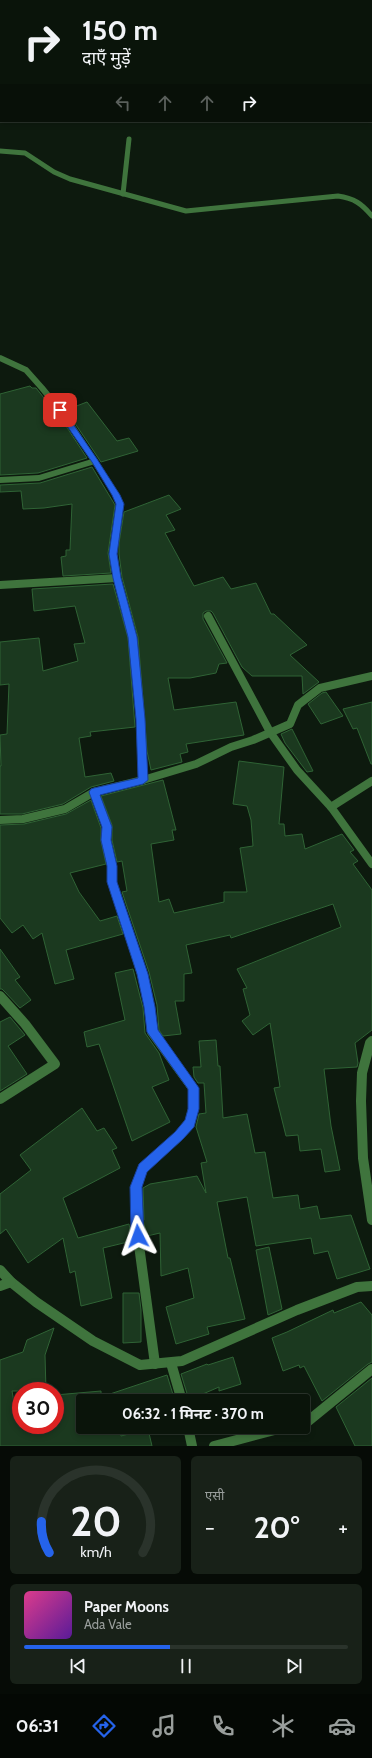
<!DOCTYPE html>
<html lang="hi">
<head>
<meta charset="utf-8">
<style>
	:root { --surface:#0a140a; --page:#182118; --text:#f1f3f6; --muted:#999e9c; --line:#2a332b; --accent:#2563eb }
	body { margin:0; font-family:Cabin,"Noto Sans Devanagari",sans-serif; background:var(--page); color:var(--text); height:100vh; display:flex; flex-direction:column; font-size:15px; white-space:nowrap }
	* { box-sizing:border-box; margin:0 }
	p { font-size:13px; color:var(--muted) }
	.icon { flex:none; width:22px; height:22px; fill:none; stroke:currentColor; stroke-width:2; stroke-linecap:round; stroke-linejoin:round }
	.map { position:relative; height:1446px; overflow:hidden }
	.details { display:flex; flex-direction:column; gap:10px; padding:10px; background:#060b06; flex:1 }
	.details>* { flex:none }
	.banner { position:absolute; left:0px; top:0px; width:372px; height:122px; box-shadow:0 2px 6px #0003,0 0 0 1px var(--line); background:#0a140a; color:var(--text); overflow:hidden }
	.speed { position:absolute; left:12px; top:1382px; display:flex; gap:8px; font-size:20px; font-weight:700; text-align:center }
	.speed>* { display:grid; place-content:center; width:52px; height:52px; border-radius:50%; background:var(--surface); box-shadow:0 2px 6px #0003,0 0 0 1px var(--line); line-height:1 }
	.speed .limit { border:6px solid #d22; background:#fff; color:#111 }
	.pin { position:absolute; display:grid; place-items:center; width:34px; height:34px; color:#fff; margin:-17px; border-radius:8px; box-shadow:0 2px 6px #0006 }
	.me { position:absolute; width:44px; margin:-22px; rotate:356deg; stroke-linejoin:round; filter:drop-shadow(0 0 3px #0008) }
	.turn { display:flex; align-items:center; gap:14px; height:84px; padding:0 16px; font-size:18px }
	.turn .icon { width:52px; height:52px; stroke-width:2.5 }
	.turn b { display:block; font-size:28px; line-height:34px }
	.lanes { display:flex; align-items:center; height:38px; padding:0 16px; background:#0003; justify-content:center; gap:20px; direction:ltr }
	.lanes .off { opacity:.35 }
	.big { font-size:30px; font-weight:700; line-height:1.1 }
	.details .card { flex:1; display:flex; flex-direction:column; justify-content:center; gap:6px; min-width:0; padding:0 14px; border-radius:6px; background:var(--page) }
	.details .dial { align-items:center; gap:0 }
	.dial svg { height:104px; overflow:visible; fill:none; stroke:var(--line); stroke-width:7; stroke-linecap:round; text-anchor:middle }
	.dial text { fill:var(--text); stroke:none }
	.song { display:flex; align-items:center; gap:12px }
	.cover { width:48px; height:48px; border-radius:6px; background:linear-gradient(135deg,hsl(330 70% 55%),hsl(270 70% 35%)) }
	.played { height:4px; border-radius:2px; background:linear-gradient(90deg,var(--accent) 45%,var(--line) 45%) }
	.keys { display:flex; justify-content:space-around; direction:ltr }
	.heat { display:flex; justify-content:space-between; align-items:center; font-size:22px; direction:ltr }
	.details .tiles { flex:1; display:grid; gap:10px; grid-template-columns:1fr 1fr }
	.card:last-child { grid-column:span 2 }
	.trip { position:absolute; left:76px; top:1394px; width:234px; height:40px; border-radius:4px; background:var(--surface); box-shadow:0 2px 6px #0003,0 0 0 1px var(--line); font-weight:700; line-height:40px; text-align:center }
	.dock { display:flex; height:64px; justify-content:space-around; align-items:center; background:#040804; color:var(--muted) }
	.dock .icon { width:28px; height:28px }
	.dock .current { color:var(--accent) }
	.dock b { font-size:18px; color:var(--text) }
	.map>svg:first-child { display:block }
	.building { fill:#1b391f; stroke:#2f6335 }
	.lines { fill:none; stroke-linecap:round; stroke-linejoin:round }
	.service { stroke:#3f743d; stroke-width:5 }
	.minor-far3 { stroke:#3f743d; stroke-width:5 }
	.minor-far2 { stroke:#3f743d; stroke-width:6 }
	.minor-far1 { stroke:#3f743d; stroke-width:8 }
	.minor { stroke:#3f743d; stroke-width:10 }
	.route { fill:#2563eb; stroke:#184099 }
</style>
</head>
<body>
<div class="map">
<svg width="372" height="1446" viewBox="0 0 372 1446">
	<rect width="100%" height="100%" fill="#0d1a0e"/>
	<!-- building -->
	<g class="building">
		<path d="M30,386L32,388H36L64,423L87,458L38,473L0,475V394Z"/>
		<path d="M87,402L117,441L129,438L138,451L101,462L66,410Z"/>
		<path d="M92,467L115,505L108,553L111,573L63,576L61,557L66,556V550H70L72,504L44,508L23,509L21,491L0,492V485L40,483Z"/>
		<path d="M169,495L181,509L166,515L175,530L165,533L194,586L223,577L231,589L256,583L271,614H274L307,645L290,655L319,682L303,694L302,676H252L242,667L213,613L211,611H206L203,613V619L227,663L219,664L216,673L190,678H168L174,710L236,702L244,735L186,744L188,752L180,754L182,762L151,770L147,751L138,637L122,577L119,554V543L124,512Z"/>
		<path d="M113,584L128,638L135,727L90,732L91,736L79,738L85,777L111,773L114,781L91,787L63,804L22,814H0V766H1L0,735L7,734L9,684L0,685V642L39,638L43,671L78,661L74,644L85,643L75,606L34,611L32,589Z"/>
		<path d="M326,692L343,716L321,724L308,704L322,693Z"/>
		<path d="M372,702V764H371L357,728L353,729L343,709Z"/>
		<path d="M292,729L313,771L307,772L285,743L281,734Z"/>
		<path d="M239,761L284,767L279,824H284L285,836L302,834L305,849L342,834L354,850L350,852L358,861L353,864L372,890V1030L355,1043L358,1063L357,1067L324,1069L331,1126L340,1170L325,1172L321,1149L300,1151L298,1135L286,1136L274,1088L280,1087L270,1023L253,1035L242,1021L250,1015L243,989L247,988L237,969L341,927L333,904L231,938L230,935L186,945L192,973L184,974V1001H175L181,1034L163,1036L159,1030L157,1005L149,972L122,892L127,891L122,861L117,862L112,840V825L101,796L163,780L176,830H172L174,840L151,844L159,902L169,899L174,913L224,902V892H247L240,848L253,846L251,820L247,806L233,804Z"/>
		<path d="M91,800L101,828V841L106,864L70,873L79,892L100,921L117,916L123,934L66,950L74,979L55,984L42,933L33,939L23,925L12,933L0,918V825L24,824L66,814Z"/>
		<path d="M0,949L20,977L15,980L31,1000L20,1008L5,992L2,989H0Z"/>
		<path d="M133,969L143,1008L145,1033L159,1053L169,1080L152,1087L170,1122L132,1141L99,1044L87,1047L84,1032L125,1020L115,973Z"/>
		<path d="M10,1017L25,1035L8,1046L27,1074L0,1091V1022Z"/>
		<path d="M216,1040L218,1066H220L223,1118L247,1114L255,1153L265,1152L273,1198L298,1195L300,1209L317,1206L320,1219L351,1215L370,1269L337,1279L328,1251L314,1254L311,1238L256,1246L247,1197L217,1202L228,1258H230L245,1319L207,1327L209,1334L176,1344L166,1307L194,1298L188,1268L161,1276L160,1233L147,1236L143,1220H144L143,1188L150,1184L197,1176L206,1193L201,1163L207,1162L196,1127L199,1114L206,1113L204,1083H198L194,1077L193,1067H201L199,1041Z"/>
		<path d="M82,1108L97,1131L104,1128L117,1148L112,1150L120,1168L63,1198L78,1238L129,1224L132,1241L103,1248L112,1298L81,1306L75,1271L70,1273L63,1238L28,1263L6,1229L0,1234V1194L31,1170L20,1155Z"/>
		<path d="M269,1247L282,1309L268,1315L256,1250Z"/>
		<path d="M123,1293H139L141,1310V1342L123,1343Z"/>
		<path d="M361,1302L372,1315V1362L368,1364L322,1401L304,1366L300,1368L299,1365L283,1371L272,1338L287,1332L333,1310L334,1313Z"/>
		<path d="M54,1328L45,1355L46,1391H12L18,1425H55V1395L101,1391V1397L167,1375L175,1401H83V1427H120L121,1436L148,1429L152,1446H0V1360L23,1352L27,1340Z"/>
		<path d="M233,1357L241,1384L219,1391V1387L189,1400L181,1374L207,1364L208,1365Z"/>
		<path d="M372,1378V1446H355L336,1407Z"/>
	</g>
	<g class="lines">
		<!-- service -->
		<path class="service" d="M123,194L129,139"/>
		<!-- minor-far3 -->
		<path class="minor-far3" d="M0,151L25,153L54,172L70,179L186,211L338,196C354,198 362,204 372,216"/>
		<!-- minor-far2 -->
		<g class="minor-far2">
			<path d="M0,358L26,370L42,388L68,420L116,495L120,504L114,546"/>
			<path d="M0,480L39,478L95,461"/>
		</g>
		<!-- minor-far1 -->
		<g class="minor-far1">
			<path d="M114,545L113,554L117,578L133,637L140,719L143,780"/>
			<path d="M0,585L117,578"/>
			<path d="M208,616L270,732L297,770L331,807L372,864"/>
			<path d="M94,792L107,827L106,840L112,866V882L131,940"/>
			<path d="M331,807L372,781"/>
			<path d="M0,820L23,819L65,809L94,792L143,780L196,764L231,747L253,740L290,724L298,705L320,688L372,676"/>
		</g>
		<!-- minor -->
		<g class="minor">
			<path d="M131,939L142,974L150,1007L152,1032L193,1088V1109L190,1123L179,1136L143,1168L136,1187V1223L155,1364"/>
			<path d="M0,996L25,1024L55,1064L0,1099"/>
			<path d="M372,1041L370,1043L362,1073L361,1101L363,1158L372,1220"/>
			<path d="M0,1270L11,1282L36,1302L93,1341L140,1365L182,1361L297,1310L357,1287L372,1286"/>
			<path d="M0,1286L11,1282"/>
			<path d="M171,1363L182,1401"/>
			<path d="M303,1423L307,1422L372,1369"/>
			<path d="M188,1427L192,1446"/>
			<path d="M214,1446L286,1427"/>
		</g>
	</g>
	<!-- route -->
	<path class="route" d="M57,408H62L97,459L120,495L124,504L117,554L121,578L137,637L145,719L148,780L143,784L100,795L112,827L111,840L117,866V882L148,974L155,1007L158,1030L199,1088V1109L194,1127L183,1139L147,1172L142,1187L144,1236L142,1240L138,1242L133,1240L131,1236L130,1187L139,1164L175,1132L185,1120L188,1109V1089L147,1032L144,1007L137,974L107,882V866L101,840L102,827L89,792L91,789L94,788L138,778L136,719L128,637L113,578L109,554L116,504L112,495L92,462L56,410Z"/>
</svg>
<div class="speed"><div class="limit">30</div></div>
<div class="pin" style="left:60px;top:410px;background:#d93025"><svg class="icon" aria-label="arrive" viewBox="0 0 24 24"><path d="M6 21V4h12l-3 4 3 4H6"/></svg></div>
<svg class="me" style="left:138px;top:1236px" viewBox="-20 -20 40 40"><path d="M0-17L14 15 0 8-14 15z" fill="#2563eb" stroke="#fff" stroke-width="4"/></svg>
<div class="trip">06:32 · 1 मिनट · 370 m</div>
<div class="banner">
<div class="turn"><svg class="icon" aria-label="right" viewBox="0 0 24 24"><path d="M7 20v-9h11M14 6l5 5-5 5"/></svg><div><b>150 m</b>दाएँ मुड़ें</div></div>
<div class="lanes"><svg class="icon off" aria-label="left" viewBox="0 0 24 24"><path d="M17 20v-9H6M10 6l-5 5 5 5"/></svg><svg class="icon off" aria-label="ahead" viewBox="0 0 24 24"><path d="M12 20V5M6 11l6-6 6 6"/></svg><svg class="icon off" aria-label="ahead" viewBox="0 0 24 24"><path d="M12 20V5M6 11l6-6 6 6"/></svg><svg class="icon" aria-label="right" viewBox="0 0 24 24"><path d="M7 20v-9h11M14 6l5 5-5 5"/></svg></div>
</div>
</div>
<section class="details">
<div class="tiles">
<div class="card dial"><svg viewBox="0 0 100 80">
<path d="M14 69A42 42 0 1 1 86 69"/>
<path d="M14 69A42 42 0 0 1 8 45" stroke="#2563eb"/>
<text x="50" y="56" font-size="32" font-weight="700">20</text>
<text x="50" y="72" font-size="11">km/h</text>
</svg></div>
<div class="card"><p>एसी</p>
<div class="heat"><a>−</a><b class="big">20°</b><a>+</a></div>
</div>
<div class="card">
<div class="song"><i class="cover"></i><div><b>Paper Moons</b><p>Ada Vale</p></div></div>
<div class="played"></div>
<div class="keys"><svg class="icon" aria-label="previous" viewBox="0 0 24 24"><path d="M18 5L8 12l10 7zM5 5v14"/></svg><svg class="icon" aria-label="pause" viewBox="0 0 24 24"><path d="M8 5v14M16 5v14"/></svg><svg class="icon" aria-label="next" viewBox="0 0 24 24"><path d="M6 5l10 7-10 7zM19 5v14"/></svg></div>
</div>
</div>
</section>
<nav class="dock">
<b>06:31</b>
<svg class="icon current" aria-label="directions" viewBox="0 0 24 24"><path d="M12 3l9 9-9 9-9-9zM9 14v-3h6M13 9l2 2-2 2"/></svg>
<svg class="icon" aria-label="music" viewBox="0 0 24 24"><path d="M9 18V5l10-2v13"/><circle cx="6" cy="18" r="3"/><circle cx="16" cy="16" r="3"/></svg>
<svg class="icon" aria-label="phone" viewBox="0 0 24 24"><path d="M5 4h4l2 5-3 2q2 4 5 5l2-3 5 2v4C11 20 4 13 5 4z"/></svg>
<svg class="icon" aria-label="climate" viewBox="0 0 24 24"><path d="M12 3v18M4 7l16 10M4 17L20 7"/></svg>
<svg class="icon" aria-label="car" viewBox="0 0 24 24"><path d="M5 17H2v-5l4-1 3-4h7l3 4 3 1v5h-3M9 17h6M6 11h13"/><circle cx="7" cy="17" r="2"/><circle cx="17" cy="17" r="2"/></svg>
</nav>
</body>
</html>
